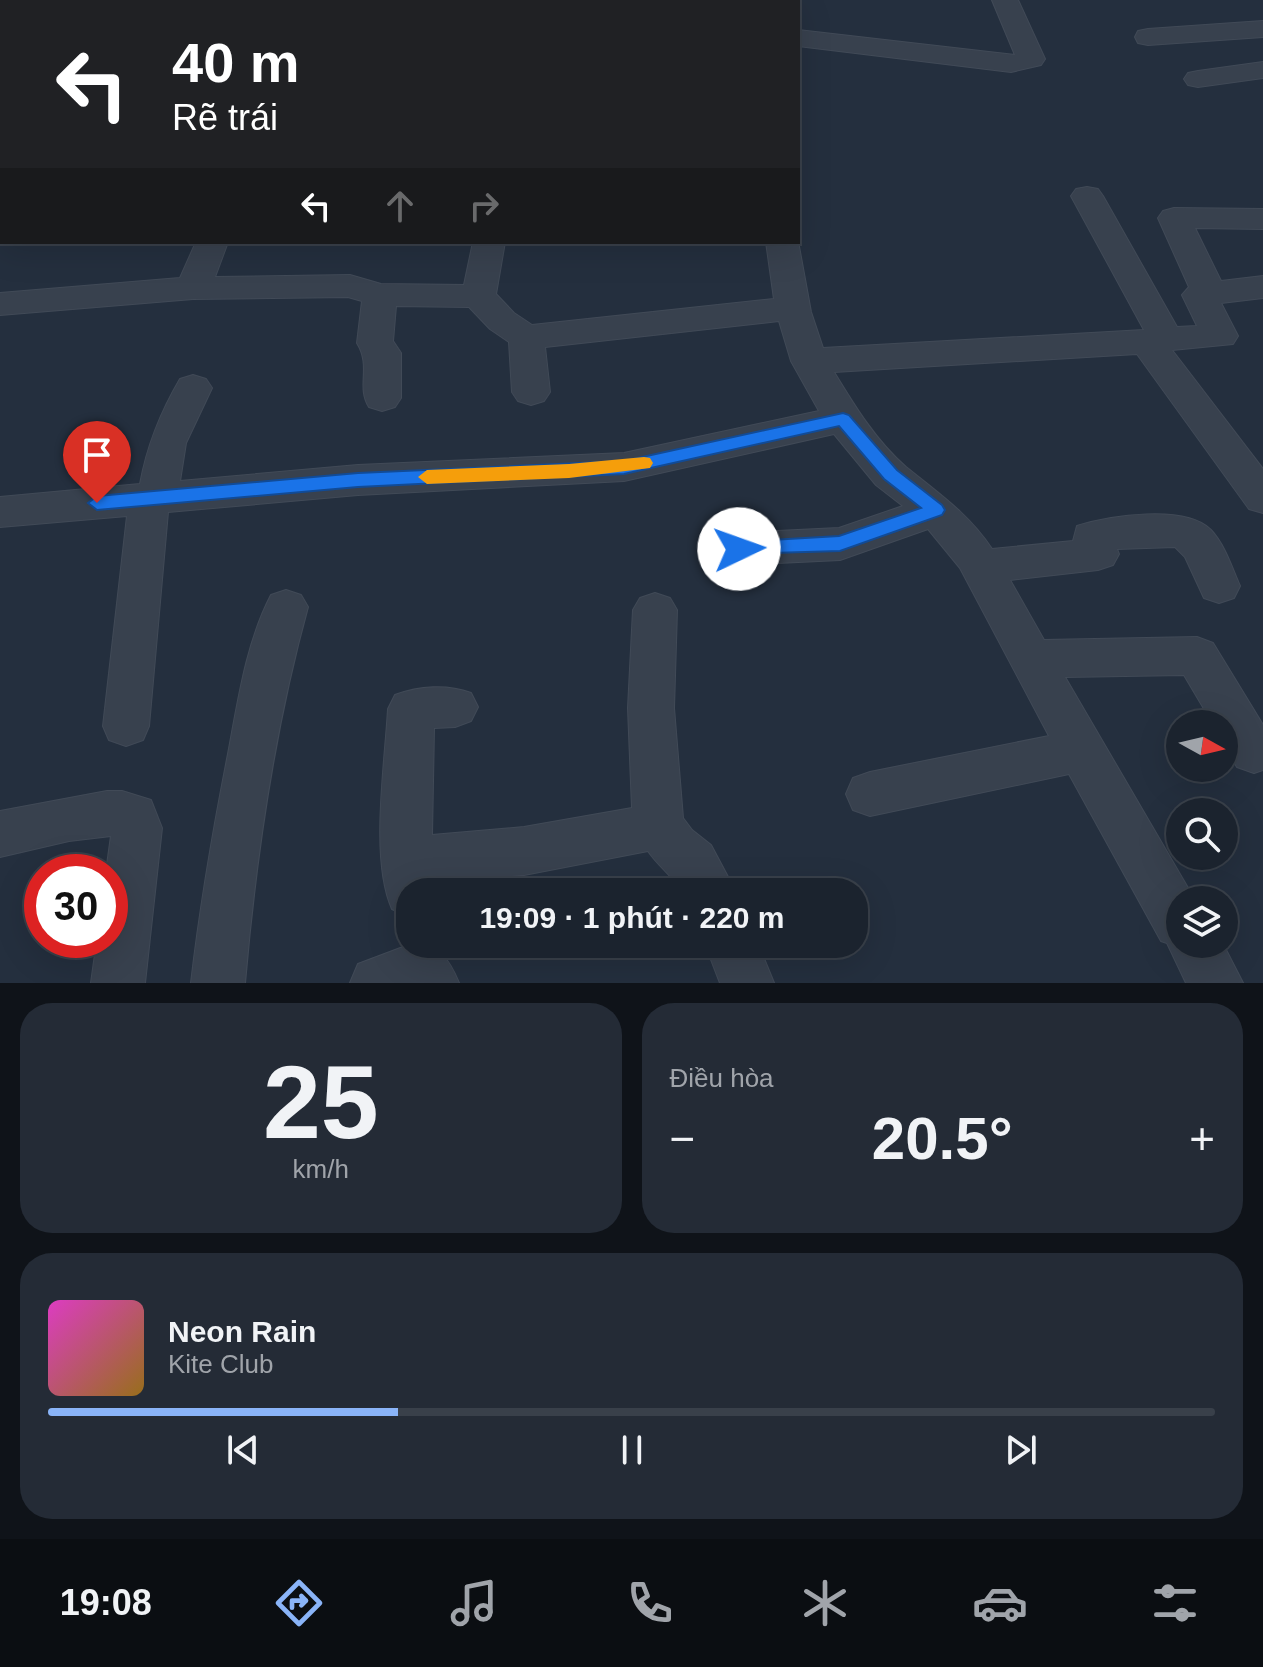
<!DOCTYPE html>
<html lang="vi">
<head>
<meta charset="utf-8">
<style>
	:root { --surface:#1b232e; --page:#242b36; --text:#f1f3f6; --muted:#a0a4aa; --line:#39404a; --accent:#8ab4f8 }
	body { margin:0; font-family:Helvetica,sans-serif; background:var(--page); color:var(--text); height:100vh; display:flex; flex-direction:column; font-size:30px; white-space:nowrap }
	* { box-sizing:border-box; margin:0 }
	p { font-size:26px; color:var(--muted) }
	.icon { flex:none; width:44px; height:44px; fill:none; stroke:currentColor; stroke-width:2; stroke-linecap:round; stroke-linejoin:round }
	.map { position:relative; height:983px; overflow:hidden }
	.drawer { display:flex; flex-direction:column; gap:20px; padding:20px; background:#0f1319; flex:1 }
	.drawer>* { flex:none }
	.banner { position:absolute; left:0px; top:0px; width:800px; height:244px; box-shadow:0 8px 32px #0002,0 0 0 2px var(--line); background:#202124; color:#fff; overflow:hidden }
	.needle { width:52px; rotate:98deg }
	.fabs { position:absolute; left:1166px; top:710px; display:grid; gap:16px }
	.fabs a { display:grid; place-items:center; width:72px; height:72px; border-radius:50%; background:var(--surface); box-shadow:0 8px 32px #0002,0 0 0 2px var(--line); font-size:40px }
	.speed { position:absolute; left:24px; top:854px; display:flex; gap:16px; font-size:40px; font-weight:700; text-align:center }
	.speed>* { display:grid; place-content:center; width:104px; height:104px; border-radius:50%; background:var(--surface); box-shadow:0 8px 32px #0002,0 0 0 2px var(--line); line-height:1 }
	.speed .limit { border:12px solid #d22; background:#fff; color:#111 }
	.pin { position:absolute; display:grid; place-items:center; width:68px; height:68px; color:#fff; margin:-82px -34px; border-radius:50% 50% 50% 0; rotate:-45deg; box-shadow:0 0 8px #0007 }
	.pin .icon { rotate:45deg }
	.me { position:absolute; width:88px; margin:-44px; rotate:87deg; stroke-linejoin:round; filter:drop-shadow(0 0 6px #0008) }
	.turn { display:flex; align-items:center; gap:28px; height:168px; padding:0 40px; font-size:36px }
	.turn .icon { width:104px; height:104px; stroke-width:2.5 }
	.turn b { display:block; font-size:56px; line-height:68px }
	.lanes { display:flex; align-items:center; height:76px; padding:0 40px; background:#0003; justify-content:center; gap:40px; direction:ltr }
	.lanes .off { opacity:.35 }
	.big { font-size:60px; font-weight:600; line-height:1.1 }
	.drawer .card { flex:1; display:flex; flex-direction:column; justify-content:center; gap:12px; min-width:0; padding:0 28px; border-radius:32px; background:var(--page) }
	.drawer .dial { align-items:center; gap:0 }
	.dial b { font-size:104px; line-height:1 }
	.song { display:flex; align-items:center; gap:24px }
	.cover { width:96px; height:96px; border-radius:12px; background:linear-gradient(135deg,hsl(310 70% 55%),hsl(40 70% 35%)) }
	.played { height:8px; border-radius:4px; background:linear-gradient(90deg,var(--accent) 30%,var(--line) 30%) }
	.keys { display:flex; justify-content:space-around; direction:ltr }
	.heat { display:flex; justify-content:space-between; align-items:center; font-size:44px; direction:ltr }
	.drawer .tiles { flex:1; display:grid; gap:20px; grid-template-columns:1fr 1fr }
	.card:last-child { grid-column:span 2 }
	.trip { position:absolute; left:396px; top:878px; width:472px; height:80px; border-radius:32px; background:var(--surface); box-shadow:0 8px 32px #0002,0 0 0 2px var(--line); font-weight:600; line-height:80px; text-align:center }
	.dock { display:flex; height:128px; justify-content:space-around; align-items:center; background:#0b0e12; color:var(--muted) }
	.dock .icon { width:56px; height:56px }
	.dock .active { color:var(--accent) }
	.dock b { font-size:36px; color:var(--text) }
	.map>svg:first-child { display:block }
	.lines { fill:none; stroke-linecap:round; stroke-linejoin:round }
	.minor-casing { stroke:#414a57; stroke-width:2 }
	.minor { fill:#38414e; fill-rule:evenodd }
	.route { fill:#1a73e8; stroke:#114b97; stroke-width:2 }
	.slow { fill:#f59e0b }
</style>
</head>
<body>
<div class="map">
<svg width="1263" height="983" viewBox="0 0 1263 983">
	<rect width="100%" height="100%" fill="#242f3e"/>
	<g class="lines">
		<defs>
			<g id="minor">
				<path d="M673,0H700L701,2H674Z"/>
				<path d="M992,0H1018L1045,59L1041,65L1011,72L798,46V30L1015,55Z"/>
				<path d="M1263,21V37L1148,45L1138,43L1135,37L1138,31L1148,29Z"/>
				<path d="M1263,62V78L1198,87L1188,85L1184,79L1188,73L1198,71Z"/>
				<rect x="0" y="123" width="2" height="18"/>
				<path d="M1087,187L1098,189L1103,196L1177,327L1197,326L1182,295L1189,287L1158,218L1163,211L1174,208L1263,209V229L1195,228L1221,281L1263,276V298L1221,303L1238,336L1233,344L1172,350L1263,469V513L1249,509L1137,354L834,372C854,405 876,441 906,467C938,493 969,514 992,549L1073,541L1077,526C1109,516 1185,504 1211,530C1225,545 1232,568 1240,586L1234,598L1219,603L1204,598L1185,557L1175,547L1117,549L1119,554L1113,565L1098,570L1010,580L1044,640L1197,637L1213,643L1263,725V770L1254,773L1237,767L1224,744V724H1213L1184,675L1065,677L1195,900H1180V944H1223L1243,983H1186L1167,943L1161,941L1069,774L870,816L853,810L846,794L853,778L870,772L1049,736L960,568L928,529L840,560L739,565L724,560L718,549L724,538L739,533L839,528L903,506L876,485L834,434L624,481L358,495L168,512L149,726L143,740L126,746L109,740L103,726L127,516L0,527V497L140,484C147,446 160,413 180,379L193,375L206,379L212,388L186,443L180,481L358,465L624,453L819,411L791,361L779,321L545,347L550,392L544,401L531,405L518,401L512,392L509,342L490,329L469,307L396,306L393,341L401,353V398L395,407L382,411L369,407C356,386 372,367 357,343L362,301L348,297L193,299L0,315V293L180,278L196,242H228L215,277L350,275L381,284L464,285L473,242H505L496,294L514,313L532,325L774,299L766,242L798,241L811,312L823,348L1144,330L1071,196L1076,189Z"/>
				<path d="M286,590L301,595L308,607C274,730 256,856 245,983H191C200,906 213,830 228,754C238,701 246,643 271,595Z"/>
				<path d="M655,593L670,598L677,610L674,708L683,818L692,830L711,845L736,892H682C673,876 658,866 648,851L524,875L434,882L436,892H410V917L392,909C370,859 385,765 388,709L395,695C419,686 447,684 471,693L478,707L471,721L455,727L434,728L432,835L524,827L632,808L628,708L633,610L640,598Z"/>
				<path d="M107,791H122L151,800L162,828L145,983H91L97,940H110V872H106L111,836L69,841L0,857V811Z"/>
				<path d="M411,944C439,944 449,959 459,983H350L358,964Z"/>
				<path d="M705,944H758L774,983H720Z"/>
			</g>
		</defs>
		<!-- minor casing -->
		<use href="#minor" class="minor-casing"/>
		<!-- minor -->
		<use href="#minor" class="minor"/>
	</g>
	<!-- route -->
	<path class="route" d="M843,413L849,415L897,470L942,505L945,510L942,515L840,551L732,554L730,549L732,544L739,542L839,536L921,508L884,479L839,426L624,474L358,487L97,510L88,503L97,496L358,473L624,461Z"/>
	<!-- slow -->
	<path class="slow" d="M644,457L650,458L653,463L650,468L569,478L427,484L418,477L427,470L569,464Z"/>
</svg>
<div class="fabs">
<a><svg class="needle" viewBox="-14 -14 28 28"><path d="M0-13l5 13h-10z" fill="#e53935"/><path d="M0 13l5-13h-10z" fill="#a0a4aa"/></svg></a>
<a><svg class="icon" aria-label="search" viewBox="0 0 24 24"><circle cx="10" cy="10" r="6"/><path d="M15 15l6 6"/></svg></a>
<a><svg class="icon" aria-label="layers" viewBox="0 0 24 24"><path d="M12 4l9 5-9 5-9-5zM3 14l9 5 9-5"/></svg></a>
</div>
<div class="speed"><div class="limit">30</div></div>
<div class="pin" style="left:97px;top:503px;background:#d93025"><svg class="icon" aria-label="arrive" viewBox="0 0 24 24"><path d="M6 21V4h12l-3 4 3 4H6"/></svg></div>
<svg class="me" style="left:739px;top:549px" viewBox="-20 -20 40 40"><circle r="19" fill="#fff"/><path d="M0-13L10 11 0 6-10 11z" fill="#1a73e8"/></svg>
<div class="trip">19:09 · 1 phút · 220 m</div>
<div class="banner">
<div class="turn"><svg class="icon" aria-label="left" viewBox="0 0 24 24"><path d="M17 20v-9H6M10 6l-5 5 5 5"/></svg><div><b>40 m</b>Rẽ trái</div></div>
<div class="lanes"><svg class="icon" aria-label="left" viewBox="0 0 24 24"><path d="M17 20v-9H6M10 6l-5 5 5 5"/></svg><svg class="icon off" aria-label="ahead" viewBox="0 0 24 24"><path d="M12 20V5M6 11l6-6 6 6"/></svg><svg class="icon off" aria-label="right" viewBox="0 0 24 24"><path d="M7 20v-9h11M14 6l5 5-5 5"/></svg></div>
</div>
</div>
<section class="drawer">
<div class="tiles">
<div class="card dial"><b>25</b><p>km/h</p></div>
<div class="card"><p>Điều hòa</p>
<div class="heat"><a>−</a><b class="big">20.5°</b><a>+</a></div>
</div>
<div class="card">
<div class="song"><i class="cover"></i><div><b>Neon Rain</b><p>Kite Club</p></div></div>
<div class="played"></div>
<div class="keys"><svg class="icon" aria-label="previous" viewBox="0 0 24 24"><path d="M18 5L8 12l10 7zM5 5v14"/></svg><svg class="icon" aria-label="pause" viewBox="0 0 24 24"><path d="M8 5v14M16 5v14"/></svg><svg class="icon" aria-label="next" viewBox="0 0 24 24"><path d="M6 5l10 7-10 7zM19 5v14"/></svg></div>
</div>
</div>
</section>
<nav class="dock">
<b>19:08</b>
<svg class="icon active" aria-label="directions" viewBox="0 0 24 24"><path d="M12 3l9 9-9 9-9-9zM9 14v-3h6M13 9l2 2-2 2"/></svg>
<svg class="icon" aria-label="music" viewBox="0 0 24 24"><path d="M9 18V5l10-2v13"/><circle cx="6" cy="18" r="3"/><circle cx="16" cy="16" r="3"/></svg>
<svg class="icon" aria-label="phone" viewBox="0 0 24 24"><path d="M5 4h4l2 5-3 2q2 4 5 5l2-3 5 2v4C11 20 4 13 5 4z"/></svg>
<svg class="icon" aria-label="climate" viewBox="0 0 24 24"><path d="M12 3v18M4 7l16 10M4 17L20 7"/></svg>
<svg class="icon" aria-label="car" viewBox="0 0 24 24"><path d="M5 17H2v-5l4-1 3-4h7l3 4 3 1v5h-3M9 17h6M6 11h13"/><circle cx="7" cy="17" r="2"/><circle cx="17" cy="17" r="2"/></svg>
<svg class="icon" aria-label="filters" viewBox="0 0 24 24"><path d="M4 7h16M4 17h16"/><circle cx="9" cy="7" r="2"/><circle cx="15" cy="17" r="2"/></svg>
</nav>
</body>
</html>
